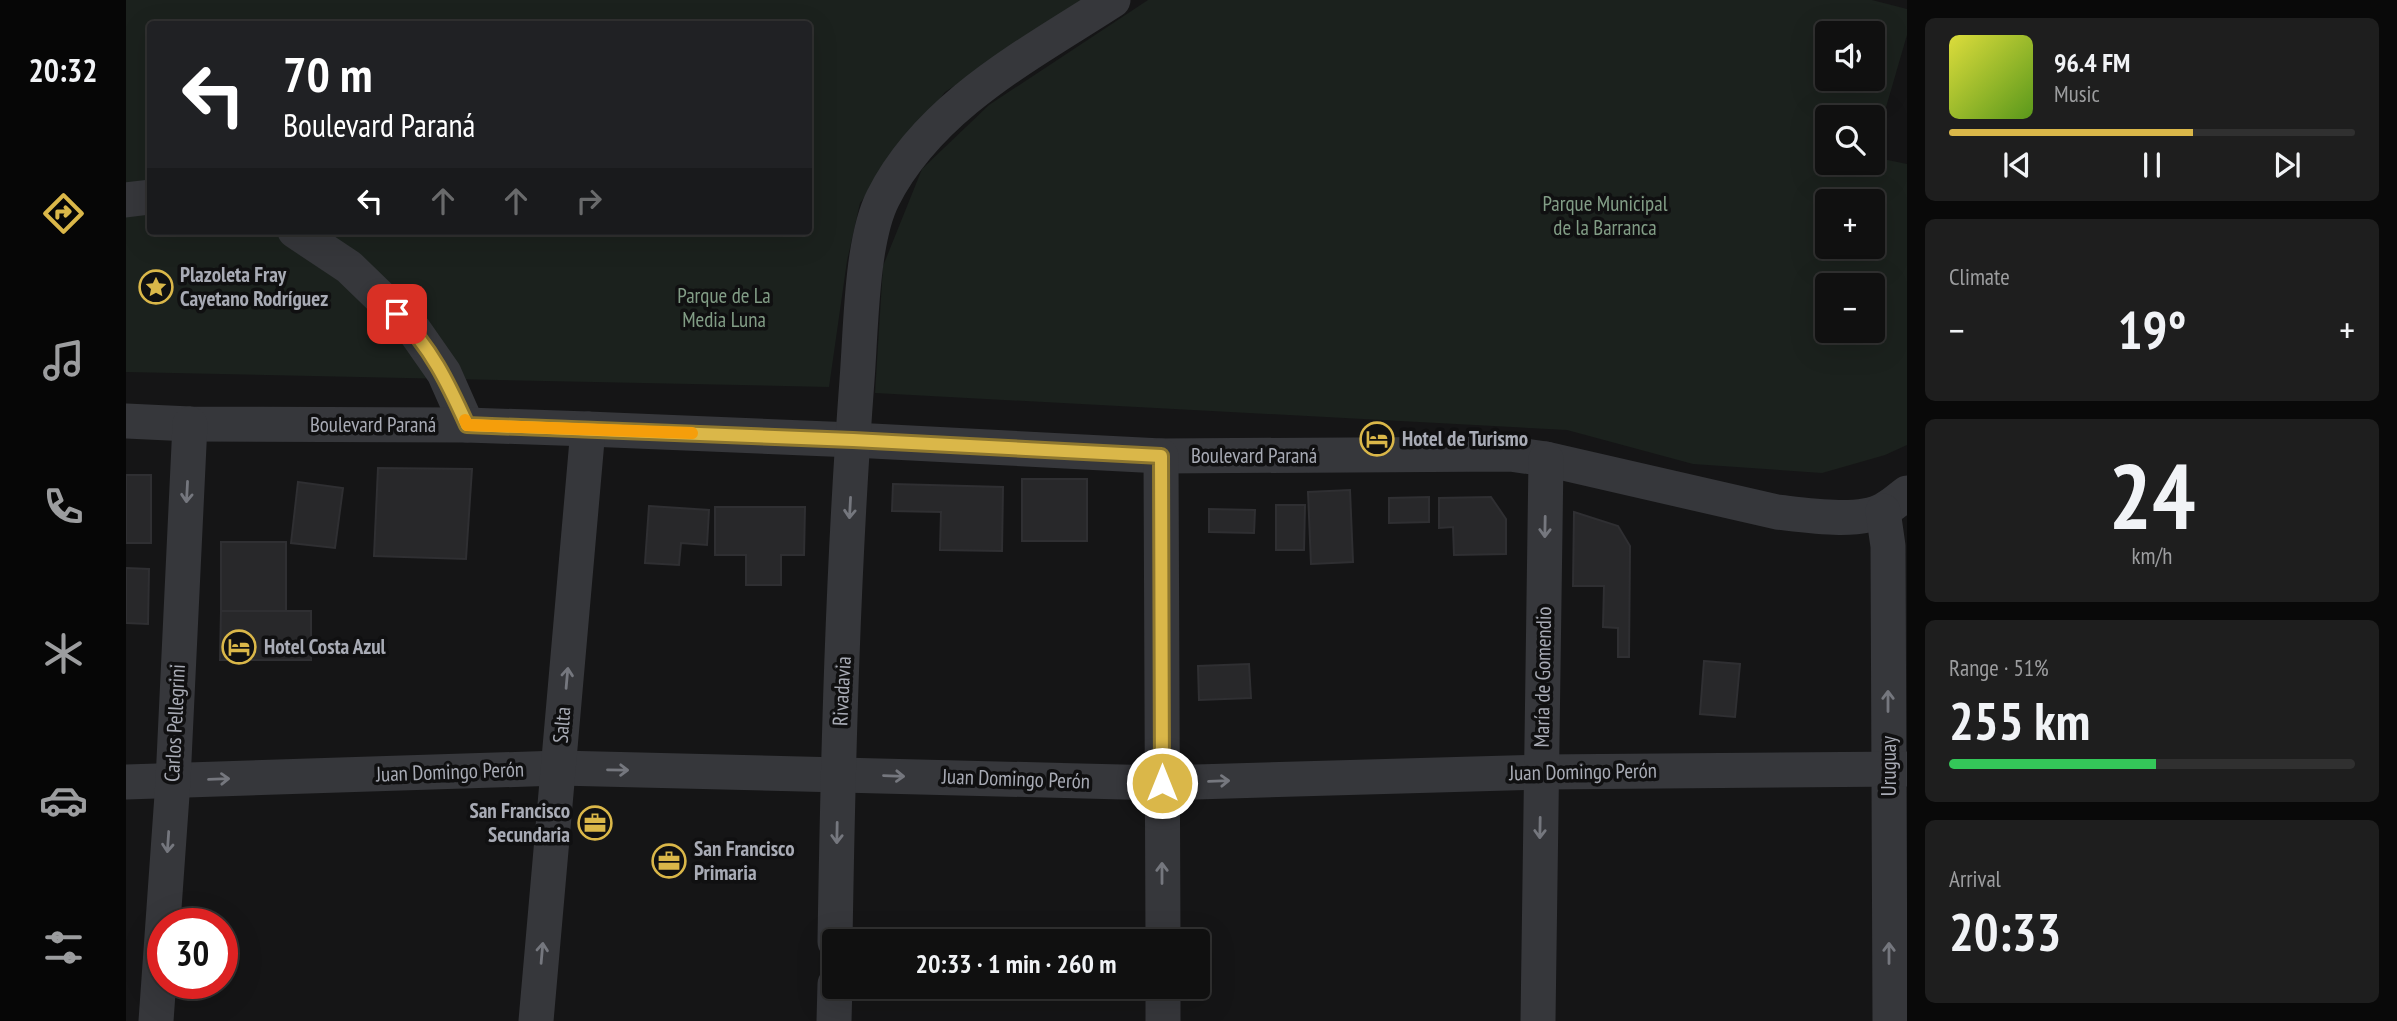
<!DOCTYPE html>
<html lang="en">
<head>
<meta charset="utf-8">
<style>
	:root { --surface:#101010; --page:#1e1e1e; --text:#f1f3f6; --muted:#9c9d9f; --line:#303030; --accent:#dab749 }
	body { margin:0; font-family:"PT Sans Narrow",sans-serif; background:var(--page); color:var(--text); height:100vh; display:flex; flex-direction:column; font-size:26px; white-space:nowrap }
	* { box-sizing:border-box; margin:0 }
	p { font-size:23px; color:var(--muted) }
	.icon { flex:none; width:38px; height:38px; fill:none; stroke:currentColor; stroke-width:2; stroke-linecap:round; stroke-linejoin:round }
	.map { position:relative; flex:1; overflow:hidden }
	.drawer { display:flex; flex-direction:column; gap:18px; padding:18px; background:#090909; width:490px }
	.drawer>* { flex:none }
	.guide { position:absolute; left:21px; top:21px; width:665px; height:214px; border-radius:7px; box-shadow:0 7px 28px #0002,0 0 0 2px var(--line); background:#202124; color:#fff; overflow:hidden }
	.buttons { position:absolute; left:1689px; top:21px; display:grid; gap:14px }
	.buttons a { display:grid; place-items:center; width:70px; height:70px; border-radius:7px; background:var(--surface); box-shadow:0 7px 28px #0002,0 0 0 2px var(--line); font-size:35px }
	.speed { position:absolute; left:21px; top:908px; display:flex; gap:14px; font-size:35px; font-weight:700; text-align:center }
	.speed>* { display:grid; place-content:center; width:91px; height:91px; border-radius:50%; background:var(--surface); box-shadow:0 7px 28px #0002,0 0 0 2px var(--line); line-height:1 }
	.speed .limit { border:10px solid #d22; background:#fff; color:#111 }
	.pin { position:absolute; display:grid; place-items:center; width:60px; height:60px; color:#fff; margin:-30px; border-radius:14px; box-shadow:0 4px 10px #0006 }
	.me { position:absolute; width:77px; margin:-38px; rotate:0deg; stroke-linejoin:round; filter:drop-shadow(0 0 5px #0008) }
	.turn { display:flex; align-items:center; gap:24px; height:147px; padding:0 21px; font-size:32px }
	.turn .icon { width:91px; height:91px; stroke-width:2.5 }
	.turn b { display:block; font-size:49px; line-height:60px }
	.lanes { display:flex; align-items:center; height:66px; padding:0 21px; background:#0003; justify-content:center; gap:35px; direction:ltr }
	.lanes .off { opacity:.35 }
	.big { font-size:52px; font-weight:700; line-height:1.1 }
	.drawer .card { flex:1; display:flex; flex-direction:column; justify-content:center; gap:10px; min-width:0; padding:0 24px; border-radius:10px; background:var(--page) }
	.drawer .dial { align-items:center; gap:0 }
	.dial b { font-size:91px; line-height:1 }
	.song { display:flex; align-items:center; gap:21px }
	.cover { width:84px; height:84px; border-radius:10px; background:linear-gradient(135deg,hsl(60 70% 55%),hsl(90 70% 35%)) }
	.played { height:7px; border-radius:4px; background:linear-gradient(90deg,var(--accent) 60%,var(--line) 60%) }
	.keys { display:flex; justify-content:space-around; direction:ltr }
	.heat { display:flex; justify-content:space-between; align-items:center; font-size:38px; direction:ltr }
	.charge { height:10px; border-radius:5px; background:linear-gradient(90deg,#34c759 51%,var(--line) 0) }
	.trip { position:absolute; left:696px; top:929px; width:388px; height:70px; border-radius:7px; background:var(--surface); box-shadow:0 7px 28px #0002,0 0 0 2px var(--line); font-weight:700; line-height:70px; text-align:center }
	main { display:flex; flex:1; min-height:0 }
	.menu { display:flex; flex-direction:column; width:126px; justify-content:space-around; align-items:center; background:#060606; color:var(--muted) }
	.menu .icon { width:49px; height:49px }
	.menu .active { color:var(--accent) }
	.menu b { font-size:32px; color:var(--text) }
	.map>svg:first-child { display:block }
	.green { fill:#1b211d; fill-rule:evenodd }
	.building { fill:#28282a; stroke:#2f2f32; stroke-width:2 }
	.lines { fill:none; stroke-linecap:round; stroke-linejoin:round }
	.minor { stroke:#36373b; stroke-width:35 }
	.oneway { stroke:#75777e }
	.route-casing { stroke:#8e772f; stroke-width:18 }
	.route { stroke:#dab749; stroke-width:12 }
	.slow { stroke:#f59e0b; stroke-width:12 }
	.labels { text-anchor:middle; stroke-width:7; stroke-linejoin:round; paint-order:stroke }
	.park-label { font-size:21px; fill:#829d86; stroke:#101011 }
	.poi-label { font-size:21px; font-weight:bold; fill:#a8abb5; stroke:#101011; text-anchor:start }
	.street-label { font-size:21px; fill:#a8abb5; stroke:#101011 }
</style>
</head>
<body>
<main>
<nav class="menu">
<b>20:32</b>
<svg class="icon active" aria-label="directions" viewBox="0 0 24 24"><path d="M12 3l9 9-9 9-9-9zM9 14v-3h6M13 9l2 2-2 2"/></svg>
<svg class="icon" aria-label="music" viewBox="0 0 24 24"><path d="M9 18V5l10-2v13"/><circle cx="6" cy="18" r="3"/><circle cx="16" cy="16" r="3"/></svg>
<svg class="icon" aria-label="phone" viewBox="0 0 24 24"><path d="M5 4h4l2 5-3 2q2 4 5 5l2-3 5 2v4C11 20 4 13 5 4z"/></svg>
<svg class="icon" aria-label="climate" viewBox="0 0 24 24"><path d="M12 3v18M4 7l16 10M4 17L20 7"/></svg>
<svg class="icon" aria-label="car" viewBox="0 0 24 24"><path d="M5 17H2v-5l4-1 3-4h7l3 4 3 1v5h-3M9 17h6M6 11h13"/><circle cx="7" cy="17" r="2"/><circle cx="17" cy="17" r="2"/></svg>
<svg class="icon" aria-label="filters" viewBox="0 0 24 24"><path d="M4 7h16M4 17h16"/><circle cx="9" cy="7" r="2"/><circle cx="15" cy="17" r="2"/></svg>
</nav>
<div class="map">
<svg width="1781" height="1021" viewBox="0 0 1781 1021">
	<rect width="100%" height="100%" fill="#151516"/>
	<!-- green -->
	<g class="green">
		<path d="M0,0H960L819,92L734,203L721,261L703,387L0,372ZM24,24H682V231H24Z"/>
		<path d="M1022,0H1746L1781,9V35L1747,152L1746,117H1701V163H1746L1747,157L1781,164V445L1759,455L1696,473L1567,464L1441,430L749,393L757,266L796,169L863,105ZM1701,33H1746V79H1701ZM1701,201H1746V247H1701ZM1701,285H1746V331H1701Z"/>
	</g>
	<!-- building -->
	<g class="building">
		<path d="M252,468L346,469L340,559L248,556Z"/>
		<rect x="0" y="475" width="25" height="68"/>
		<rect x="896" y="479" width="65" height="62"/>
		<path d="M172,482L217,488L209,548L165,543Z"/>
		<path d="M767,484L877,487L876,551L814,550L815,512L766,511Z"/>
		<path d="M1224,490L1227,562L1185,564L1182,492Z"/>
		<path d="M1303,497V522L1263,523V498Z"/>
		<path d="M1365,497L1380,519V554L1328,555L1327,527L1313,528V498Z"/>
		<path d="M1150,505H1179L1178,550H1150Z"/>
		<path d="M523,506L583,510L581,545L555,543L553,565L519,563Z"/>
		<path d="M589,507H679L678,555H655V585H620V555H589Z"/>
		<path d="M1083,509L1129,510L1128,533L1083,532Z"/>
		<path d="M1448,512L1492,526L1504,546L1503,657H1492V628L1477,627L1478,586H1447Z"/>
		<rect x="95" y="542" width="65" height="69"/>
		<path d="M0,568L23,569L22,624L0,623Z"/>
		<path d="M95,611H185V660H94Z"/>
		<path d="M1578,661L1614,664L1609,717L1574,714Z"/>
		<path d="M1123,664L1125,698L1073,700L1072,666Z"/>
	</g>
	<g class="lines">
		<!-- minor -->
		<g class="minor">
			<path d="M0,200L24,197"/>
			<path d="M169,231L223,267L288,330L318,373L341,425"/>
			<path d="M0,421L64,424L341,425L462,429L727,440L1035,456L1384,454L1420,459L1651,512C1678,515 1735,524 1759,509C1767,505 1774,498 1781,493"/>
			<path d="M1035,456L1037,942"/>
			<path d="M1757,511L1762,546L1764,1021"/>
			<path d="M0,782L433,768L1036,783L1415,772L1781,769"/>
			<path d="M709,942C712,754 717,567 731,380C735,330 735,241 757,198C804,105 904,54 987,0"/>
			<path d="M1037,987V1021"/>
			<path d="M30,1021L47,781L64,424"/>
			<path d="M410,1021L462,429"/>
			<path d="M708,1021L709,984"/>
			<path d="M1412,1021L1420,459"/>
		</g>
	</g>
	<!-- one-way arrows -->
	<defs><path id="oneway-shaft" d="M-6 0H5M1.5-3L5.5 0L1.5 3" fill="none" stroke-width="1.6" stroke-linecap="round" stroke-linejoin="round" transform="scale(1.75)"/></defs>
	<g class="oneway">
		<use href="#oneway-shaft" transform="translate(61 492) rotate(93)"/>
		<use href="#oneway-shaft" transform="translate(724 508) rotate(93)"/>
		<use href="#oneway-shaft" transform="translate(1419 527) rotate(91)"/>
		<use href="#oneway-shaft" transform="translate(441 678) rotate(-85)"/>
		<use href="#oneway-shaft" transform="translate(1762 701) rotate(-90)"/>
		<use href="#oneway-shaft" transform="translate(492 770) rotate(1)"/>
		<use href="#oneway-shaft" transform="translate(768 776) rotate(2)"/>
		<use href="#oneway-shaft" transform="translate(93 779) rotate(-2)"/>
		<use href="#oneway-shaft" transform="translate(1093 781) rotate(-2)"/>
		<use href="#oneway-shaft" transform="translate(1414 828) rotate(91)"/>
		<use href="#oneway-shaft" transform="translate(711 833) rotate(91)"/>
		<use href="#oneway-shaft" transform="translate(42 842) rotate(94)"/>
		<use href="#oneway-shaft" transform="translate(1036 873) rotate(-90)"/>
		<use href="#oneway-shaft" transform="translate(416 953) rotate(-85)"/>
		<use href="#oneway-shaft" transform="translate(1763 953) rotate(-90)"/>
	</g>
	<g class="lines">
		<defs>
			<path id="route" d="M271,314C305,347 322,383 341,425L727,440L1035,456L1036,783"/>
		</defs>
		<!-- route casing -->
		<use href="#route" class="route-casing"/>
		<!-- route -->
		<use href="#route" class="route"/>
		<!-- slow -->
		<path class="slow" d="M339,420L341,425L566,433"/>
	</g>
	<!-- icons -->
	<defs>
		<symbol id="sight-ring" viewBox="-11 -11 22 22"><circle r="9.5" fill="#101011" stroke="#dab749" stroke-width="1.5"/><path d="M0-6L1.8-2.2L6-1.7L2.9 1.2L3.7 5.4L0 3.3L-3.7 5.4L-2.9 1.2L-6-1.7L-1.8-2.2Z" fill="#dab749"/></symbol>
		<symbol id="hotel-ring" viewBox="-11 -11 22 22"><circle r="9.5" fill="#101011" stroke="#dab749" stroke-width="1.5"/><path d="M-6-4.5h1.5V1H6V5H4.5V3h-9V5H-6ZM-4 0a1.8 1.8 0 1 1 3.6 0ZM.5 0V-2.5h3Q6-2.5 6 0Z" fill="#dab749"/></symbol>
		<symbol id="office-ring" viewBox="-11 -11 22 22"><circle r="9.5" fill="#101011" stroke="#dab749" stroke-width="1.5"/><path d="M-6-3h4V-5.5h4V-3h4V5H-6ZM-1-4.5V-3h2v-1.5ZM-6 0V1H6V0Z" fill="#dab749"/></symbol>
	</defs>
	<g fill-rule="evenodd">
		<use href="#sight-ring" x="11" y="268" width="38" height="38"/>
		<use href="#hotel-ring" x="1232" y="420" width="38" height="38"/>
		<use href="#hotel-ring" x="94" y="628" width="38" height="38"/>
		<use href="#office-ring" x="450" y="804" width="38" height="38"/>
		<use href="#office-ring" x="524" y="842" width="38" height="38"/>
	</g>
	<g class="labels">
		<!-- park labels -->
		<g class="park-label">
			<text x="1479" y="211">Parque Municipal<tspan x="1479" dy="24">de la Barranca</tspan></text>
			<text x="598" y="303">Parque de La<tspan x="598" dy="24">Media Luna</tspan></text>
		</g>
		<!-- poi labels -->
		<g class="poi-label">
			<text x="54" y="282">Plazoleta Fray<tspan x="54" dy="24">Cayetano Rodríguez</tspan></text>
			<text x="1276" y="446">Hotel de Turismo</text>
			<text x="138" y="654">Hotel Costa Azul</text>
			<text x="444" y="818" text-anchor="end">San Francisco<tspan x="444" dy="24">Secundaria</tspan></text>
			<text x="568" y="856">San Francisco<tspan x="568" dy="24">Primaria</tspan></text>
		</g>
		<!-- street labels -->
		<g class="street-label">
			<text x="247" y="432">Boulevard Paraná</text>
			<text x="1128" y="463">Boulevard Paraná</text>
			<text transform="translate(1417 677) rotate(-89)" y="7">María de Gomendio</text>
			<text transform="translate(716 691) rotate(-87)" y="7">Rivadavia</text>
			<text transform="translate(49 723) rotate(-87)" y="7">Carlos Pellegrini</text>
			<text transform="translate(436 725) rotate(-85)" y="7">Salta</text>
			<text transform="translate(1763 766) rotate(-90)" y="7">Uruguay</text>
			<text transform="translate(324 772) rotate(-2)" y="7">Juan Domingo Perón</text>
			<text transform="translate(1457 772) rotate(-1)" y="7">Juan Domingo Perón</text>
			<text transform="translate(890 779) rotate(2)" y="7">Juan Domingo Perón</text>
		</g>
	</g>
</svg>
<div class="buttons">
<a><svg class="icon" aria-label="sound" viewBox="0 0 24 24"><path d="M4 9h4l5-4v14l-5-4H4zM17 9q2 3 0 6"/></svg></a>
<a><svg class="icon" aria-label="search" viewBox="0 0 24 24"><circle cx="10" cy="10" r="6"/><path d="M15 15l6 6"/></svg></a>
<a>+</a>
<a>−</a>
</div>
<div class="speed"><div class="limit">30</div></div>
<div class="pin" style="left:271px;top:314px;background:#d93025"><svg class="icon" aria-label="arrive" viewBox="0 0 24 24"><path d="M6 21V4h12l-3 4 3 4H6"/></svg></div>
<svg class="me" style="left:1036px;top:783px" viewBox="-20 -20 40 40"><circle r="17" fill="#dab749" stroke="#fff" stroke-width="3"/><path d="M0-11L8 9 0 5-8 9z" fill="#fff"/></svg>
<div class="trip">20:33 · 1 min · 260 m</div>
<div class="guide">
<div class="turn"><svg class="icon" aria-label="left" viewBox="0 0 24 24"><path d="M17 20v-9H6M10 6l-5 5 5 5"/></svg><div><b>70 m</b>Boulevard Paraná</div></div>
<div class="lanes"><svg class="icon" aria-label="left" viewBox="0 0 24 24"><path d="M17 20v-9H6M10 6l-5 5 5 5"/></svg><svg class="icon off" aria-label="ahead" viewBox="0 0 24 24"><path d="M12 20V5M6 11l6-6 6 6"/></svg><svg class="icon off" aria-label="ahead" viewBox="0 0 24 24"><path d="M12 20V5M6 11l6-6 6 6"/></svg><svg class="icon off" aria-label="right" viewBox="0 0 24 24"><path d="M7 20v-9h11M14 6l5 5-5 5"/></svg></div>
</div>
</div>
<section class="drawer">
<div class="card">
<div class="song"><i class="cover"></i><div><b>96.4 FM</b><p>Music</p></div></div>
<div class="played"></div>
<div class="keys"><svg class="icon" aria-label="previous" viewBox="0 0 24 24"><path d="M18 5L8 12l10 7zM5 5v14"/></svg><svg class="icon" aria-label="pause" viewBox="0 0 24 24"><path d="M8 5v14M16 5v14"/></svg><svg class="icon" aria-label="next" viewBox="0 0 24 24"><path d="M6 5l10 7-10 7zM19 5v14"/></svg></div>
</div>
<div class="card"><p>Climate</p>
<div class="heat"><a>−</a><b class="big">19°</b><a>+</a></div>
</div>
<div class="card dial"><b>24</b><p>km/h</p></div>
<div class="card"><p>Range · 51%</p><b class="big">255 km</b><div class="charge"></div></div>
<div class="card"><p>Arrival</p><b class="big">20:33</b></div>
</section>
</main>
</body>
</html>
